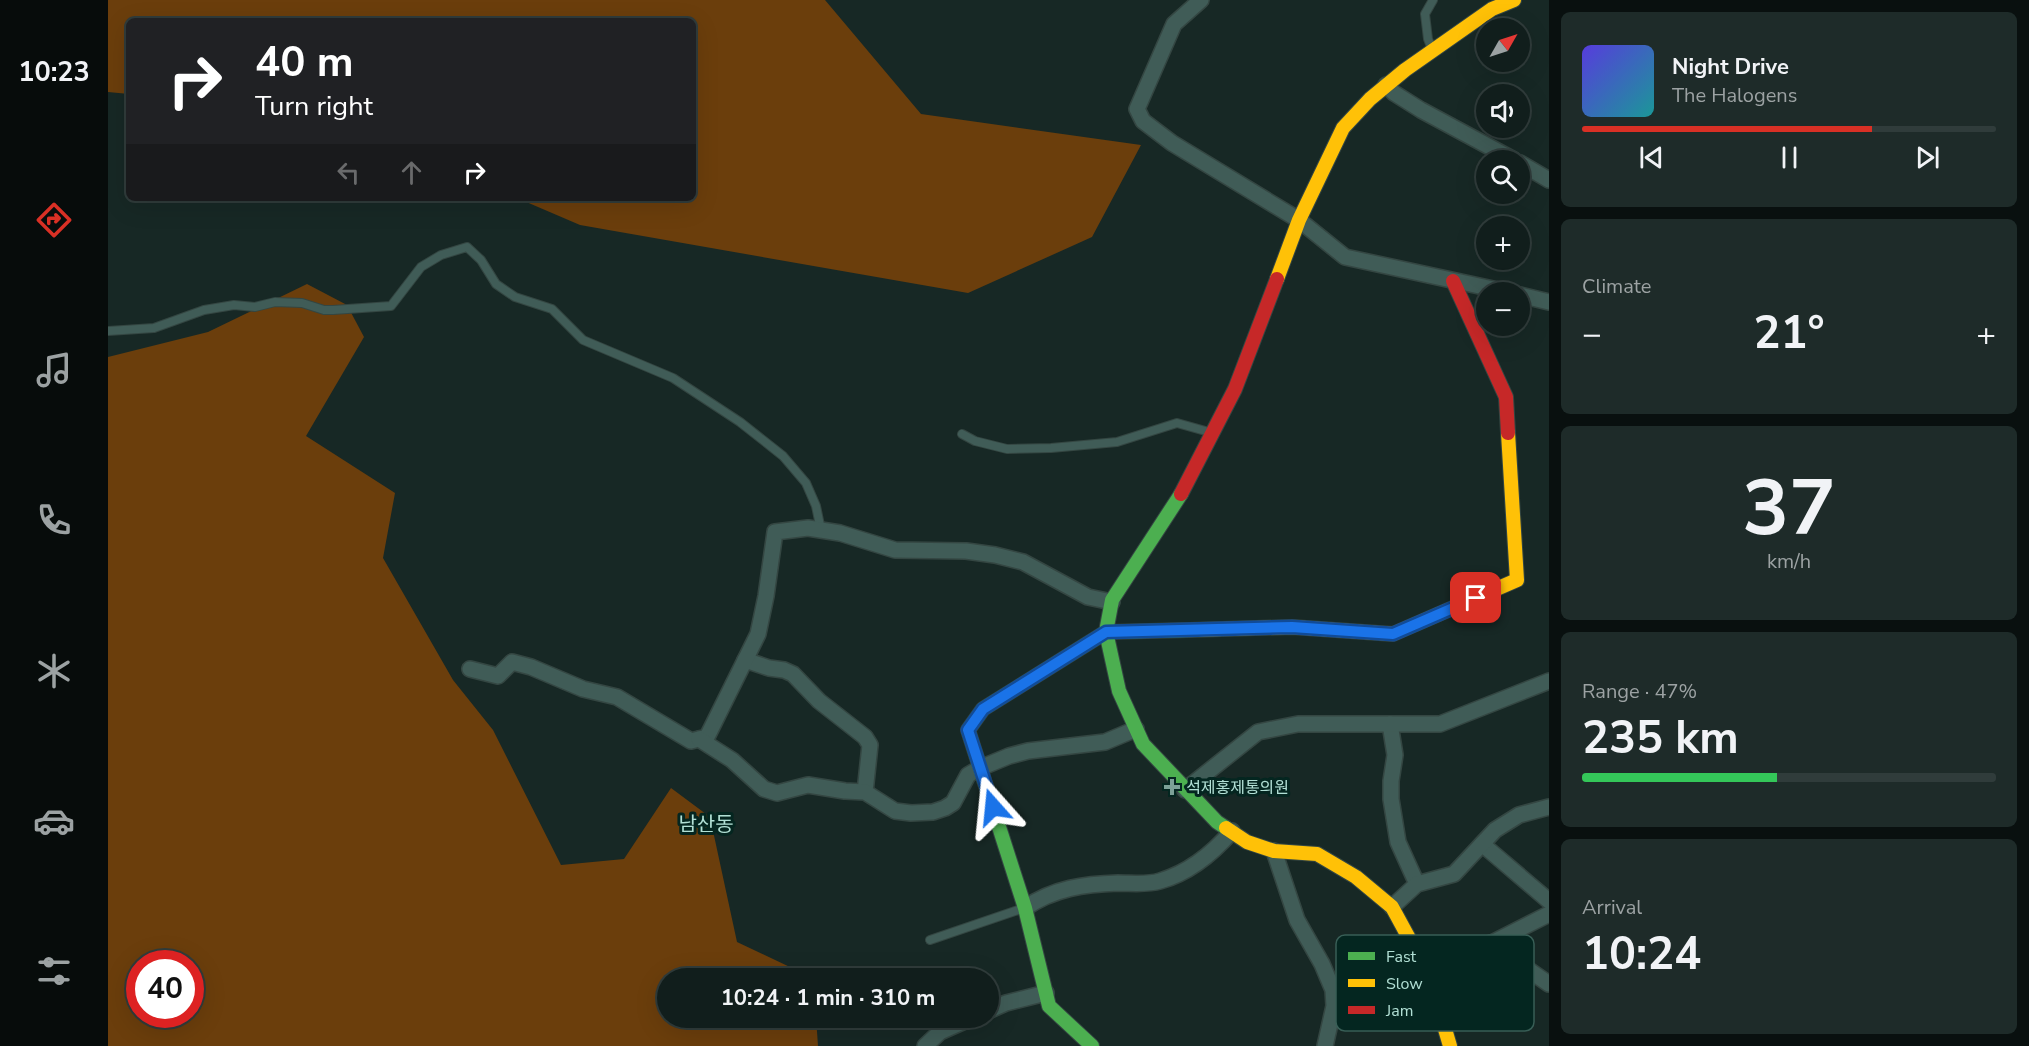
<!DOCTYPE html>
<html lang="en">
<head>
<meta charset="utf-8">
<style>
	:root { --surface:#111e1c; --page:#1e2b29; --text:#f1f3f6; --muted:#9ca2a3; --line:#303c3b; --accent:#d93025 }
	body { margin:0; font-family:"Nunito Sans","Noto Sans KR",sans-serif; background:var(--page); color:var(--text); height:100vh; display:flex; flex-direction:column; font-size:22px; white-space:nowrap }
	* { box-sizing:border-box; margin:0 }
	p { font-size:20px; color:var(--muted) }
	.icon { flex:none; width:33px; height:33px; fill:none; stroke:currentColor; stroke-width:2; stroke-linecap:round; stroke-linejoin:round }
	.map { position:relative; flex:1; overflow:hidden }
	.sheet { display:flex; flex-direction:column; gap:12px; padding:12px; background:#09100f; width:480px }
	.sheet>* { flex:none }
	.guide { position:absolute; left:18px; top:18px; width:570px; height:183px; border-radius:9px; box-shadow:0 6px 24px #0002,0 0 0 2px var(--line); background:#202124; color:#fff; overflow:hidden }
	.needle { width:39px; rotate:51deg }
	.tools { position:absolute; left:1368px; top:18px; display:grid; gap:12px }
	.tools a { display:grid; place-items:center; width:54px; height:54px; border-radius:50%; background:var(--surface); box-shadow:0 6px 24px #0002,0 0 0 2px var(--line); font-size:30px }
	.speed { position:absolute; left:18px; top:950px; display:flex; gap:12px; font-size:30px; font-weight:700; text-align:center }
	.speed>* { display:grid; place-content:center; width:78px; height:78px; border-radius:50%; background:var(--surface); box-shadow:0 6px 24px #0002,0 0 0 2px var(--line); line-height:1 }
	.speed .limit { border:9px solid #d22; background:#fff; color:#111 }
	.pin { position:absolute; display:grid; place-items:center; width:51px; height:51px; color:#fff; margin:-26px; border-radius:12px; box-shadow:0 3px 9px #0006 }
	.me { position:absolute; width:66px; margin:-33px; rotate:342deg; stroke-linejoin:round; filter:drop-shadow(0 0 4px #0008) }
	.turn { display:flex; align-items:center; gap:21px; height:126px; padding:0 30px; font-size:27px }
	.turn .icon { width:78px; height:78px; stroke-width:2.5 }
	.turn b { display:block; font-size:42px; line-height:51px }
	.lanes { display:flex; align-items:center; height:57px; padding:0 30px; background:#0003; justify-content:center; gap:30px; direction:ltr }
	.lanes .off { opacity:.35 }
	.big { font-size:45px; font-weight:700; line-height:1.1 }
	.sheet .tile { flex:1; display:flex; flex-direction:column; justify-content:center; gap:9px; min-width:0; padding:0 21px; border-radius:9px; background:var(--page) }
	.sheet .dial { align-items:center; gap:0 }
	.dial b { font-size:78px; line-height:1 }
	.song { display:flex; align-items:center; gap:18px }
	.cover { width:72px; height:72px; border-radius:9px; background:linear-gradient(135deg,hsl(250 70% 55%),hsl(180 70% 35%)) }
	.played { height:6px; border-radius:3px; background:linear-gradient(90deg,var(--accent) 70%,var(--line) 70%) }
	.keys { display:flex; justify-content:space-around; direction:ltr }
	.heat { display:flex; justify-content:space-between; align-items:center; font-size:33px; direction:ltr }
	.charge { height:9px; border-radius:4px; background:linear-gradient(90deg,#34c759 47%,var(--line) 0) }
	.trip { position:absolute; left:549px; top:968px; width:342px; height:60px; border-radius:30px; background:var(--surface); box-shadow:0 6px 24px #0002,0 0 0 2px var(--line); font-weight:700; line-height:60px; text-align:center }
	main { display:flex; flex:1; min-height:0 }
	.dock { display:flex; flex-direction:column; width:108px; justify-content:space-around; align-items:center; background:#070c0b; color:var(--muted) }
	.dock .icon { width:42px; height:42px }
	.dock .on { color:var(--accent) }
	.dock b { font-size:27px; color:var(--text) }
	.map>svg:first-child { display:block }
	.forest { fill:#6b3e0c; fill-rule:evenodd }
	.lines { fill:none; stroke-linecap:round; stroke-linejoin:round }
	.lane-casing { stroke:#344642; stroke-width:10 }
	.street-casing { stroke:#344642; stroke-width:18 }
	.fast-casing { stroke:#344642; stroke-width:16 }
	.slow-casing { stroke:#344642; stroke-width:16 }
	.jam-casing { stroke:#344642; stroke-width:16 }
	.lane { stroke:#405c57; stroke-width:8 }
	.street { stroke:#405c57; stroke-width:15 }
	.fast { stroke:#4caf50; stroke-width:14 }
	.slow { stroke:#ffc107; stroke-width:14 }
	.jam { stroke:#c62828; stroke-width:14 }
	.route-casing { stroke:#114b97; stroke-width:15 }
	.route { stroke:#1a73e8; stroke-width:10 }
	.poi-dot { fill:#7ca097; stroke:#042620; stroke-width:2 }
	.labels { text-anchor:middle; stroke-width:6; stroke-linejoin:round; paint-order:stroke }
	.poi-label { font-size:16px; fill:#b2e0d5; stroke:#042620; text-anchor:start }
	.quarter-label { font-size:20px; fill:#b2e0d5; stroke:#042620 }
	.key { fill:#042620; stroke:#385e56; stroke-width:1.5 }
	.key-label { font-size:16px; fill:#b2e0d5 }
</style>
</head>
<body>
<main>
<nav class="dock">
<b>10:23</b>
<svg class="icon on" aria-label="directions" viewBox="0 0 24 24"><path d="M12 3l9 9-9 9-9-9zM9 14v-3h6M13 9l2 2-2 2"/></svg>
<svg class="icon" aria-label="music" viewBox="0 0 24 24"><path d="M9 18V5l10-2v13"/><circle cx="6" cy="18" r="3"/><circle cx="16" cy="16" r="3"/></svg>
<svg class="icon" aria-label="phone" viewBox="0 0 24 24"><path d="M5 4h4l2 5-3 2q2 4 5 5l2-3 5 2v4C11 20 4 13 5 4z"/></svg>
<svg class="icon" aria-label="climate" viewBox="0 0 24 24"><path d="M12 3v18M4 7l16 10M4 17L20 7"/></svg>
<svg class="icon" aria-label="car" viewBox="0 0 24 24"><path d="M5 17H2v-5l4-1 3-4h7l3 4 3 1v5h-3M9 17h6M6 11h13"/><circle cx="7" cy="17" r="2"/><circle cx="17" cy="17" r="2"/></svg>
<svg class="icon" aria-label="filters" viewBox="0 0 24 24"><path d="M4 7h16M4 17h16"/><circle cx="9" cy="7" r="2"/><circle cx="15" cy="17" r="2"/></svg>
</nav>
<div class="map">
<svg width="1441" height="1046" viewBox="0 0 1441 1046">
	<rect width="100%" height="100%" fill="#172825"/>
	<!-- forest -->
	<g class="forest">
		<path d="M0,0H717L813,114L1033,145L984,237L860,293L472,225L409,198H585V21H21V94L0,92Z"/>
		<path d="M199,284L239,305L256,337L198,436L287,493L275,558L345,680L385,730L453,865L516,859L563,788L602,817L629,942L705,978H560V1017H708L710,1046H0V357L100,332ZM32,963H82V1014H32Z"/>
	</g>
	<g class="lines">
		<defs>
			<g id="lane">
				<path d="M1324,49L1320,39L1317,14L1325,0"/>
				<path d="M0,331L46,328L96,310L126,305L147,307L167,302L194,303L216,310H225L283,306L313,267L333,255L359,247L373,260L388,284L407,297L444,309L475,340L565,378L632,422L675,456L698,483L708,506L713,530"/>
				<path d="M854,434L867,441L899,449L943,448L1009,442L1069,423L1101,432"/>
				<path d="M822,940L916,908"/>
			</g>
			<g id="street">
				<path d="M1093,0L1066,24L1029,109L1035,121L1064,143L1191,220L1237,257L1399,292"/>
				<path d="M1278,85L1286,93L1313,110L1406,160"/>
				<path d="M1412,163L1441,180"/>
				<path d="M1412,295L1441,302"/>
				<path d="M637,660L661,668L676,670L685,674L711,701L757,737L762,745L757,792"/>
				<path d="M362,669L390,676L404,662L423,667L475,689L509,697L583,741L599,737L650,634L658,596L667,532L700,528L732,533L787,550L858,551L887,555L915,562L980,597L1004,602"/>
				<path d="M1282,724L1287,755L1283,781V799L1290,842L1309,884"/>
				<path d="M591,739L624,760L656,789L669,793L700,785L737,791L757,792L787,811L803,813L825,812L837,808L845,803L860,775L872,768L901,756L920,751L997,742L1028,729"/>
				<path d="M1077,790L1150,732L1190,724H1332L1441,681"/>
				<path d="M1374,844L1441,901"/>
				<path d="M1166,851L1189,920L1214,964L1225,990L1226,1006L1217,1046"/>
				<path d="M1284,907L1309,884L1346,874L1387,830L1411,815L1441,807"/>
				<path d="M917,908C946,888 977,884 1010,883C1024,883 1039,885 1052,881C1080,873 1105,853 1124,831"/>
				<path d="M1382,943L1441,984"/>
				<path d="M1321,975L1441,914"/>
				<path d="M880,1011L898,1003L938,993"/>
				<path d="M817,1046L832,1032L866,1017"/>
			</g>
			<g id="fast">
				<path d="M1073,494L1004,600L998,632L1011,691L1035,744L1109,822L1118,828"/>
				<path d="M984,1046L941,1006L917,908L860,730L875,709L998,632L1081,630"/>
			</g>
			<g id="slow">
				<path d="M1169,279L1191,220L1235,128L1262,99L1297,70L1384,9L1406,0"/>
				<path d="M1081,630L1184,627L1285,634L1409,580L1400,433"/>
				<path d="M1118,828L1139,842L1166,851L1209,854L1248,877L1284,907L1321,975L1342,1046"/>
			</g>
			<g id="jam">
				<path d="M1345,281L1398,397L1400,433"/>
				<path d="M1073,494L1127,389L1169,279"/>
			</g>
		</defs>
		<!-- lane casing -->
		<use href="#lane" class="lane-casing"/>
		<!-- street casing -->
		<use href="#street" class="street-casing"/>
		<!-- fast casing -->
		<use href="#fast" class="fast-casing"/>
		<!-- slow casing -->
		<use href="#slow" class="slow-casing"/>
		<!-- jam casing -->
		<use href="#jam" class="jam-casing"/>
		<!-- lane -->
		<use href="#lane" class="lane"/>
		<!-- street -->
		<use href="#street" class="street"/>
		<!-- fast -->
		<use href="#fast" class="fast"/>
		<!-- slow -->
		<use href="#slow" class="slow"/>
		<!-- jam -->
		<use href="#jam" class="jam"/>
	</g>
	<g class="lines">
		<defs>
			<path id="route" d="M885,807L860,730L875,709L998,632L1184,627L1285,634L1368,598"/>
		</defs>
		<!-- route casing -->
		<use href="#route" class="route-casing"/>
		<!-- route -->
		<use href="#route" class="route"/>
	</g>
	<!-- markers -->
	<path class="poi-dot" d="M1061 778h6v6h6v6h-6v6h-6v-6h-6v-6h6z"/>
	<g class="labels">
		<!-- poi labels -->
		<g class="poi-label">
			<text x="1078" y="793">석제홍제통의원</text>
		</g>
		<!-- quarter labels -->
		<g class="quarter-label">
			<text x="598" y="831">남산동</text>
		</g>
	</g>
	<!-- legend -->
	<rect x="1228" y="935" width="198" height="96" rx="9" class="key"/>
	<rect x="1240" y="952" width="27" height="8" fill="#4caf50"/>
	<rect x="1240" y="979" width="27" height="8" fill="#ffc107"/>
	<rect x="1240" y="1006" width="27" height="8" fill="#c62828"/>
	<g class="key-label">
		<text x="1278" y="962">Fast</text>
		<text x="1278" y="989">Slow</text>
		<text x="1278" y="1016">Jam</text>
	</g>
</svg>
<div class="tools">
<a><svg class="needle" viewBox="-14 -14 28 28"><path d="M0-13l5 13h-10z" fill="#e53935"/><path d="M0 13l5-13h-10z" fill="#9ca2a3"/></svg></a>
<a><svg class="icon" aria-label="sound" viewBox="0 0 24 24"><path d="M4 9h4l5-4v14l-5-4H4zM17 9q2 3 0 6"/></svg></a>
<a><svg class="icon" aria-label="search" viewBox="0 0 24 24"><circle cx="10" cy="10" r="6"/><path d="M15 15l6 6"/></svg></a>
<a>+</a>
<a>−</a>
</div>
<div class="speed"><div class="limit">40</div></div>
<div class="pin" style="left:1368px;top:598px;background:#d93025"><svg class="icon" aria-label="arrive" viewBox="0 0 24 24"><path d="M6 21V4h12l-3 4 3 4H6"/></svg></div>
<svg class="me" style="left:885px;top:807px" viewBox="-20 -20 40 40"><path d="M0-17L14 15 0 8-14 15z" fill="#1a73e8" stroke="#fff" stroke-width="4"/></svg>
<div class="trip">10:24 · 1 min · 310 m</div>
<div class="guide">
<div class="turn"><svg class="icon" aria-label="right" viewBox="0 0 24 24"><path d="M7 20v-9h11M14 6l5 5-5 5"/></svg><div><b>40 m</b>Turn right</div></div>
<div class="lanes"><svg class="icon off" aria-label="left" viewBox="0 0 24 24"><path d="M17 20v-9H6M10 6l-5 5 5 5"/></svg><svg class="icon off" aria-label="ahead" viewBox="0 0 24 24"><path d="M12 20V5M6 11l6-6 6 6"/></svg><svg class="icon" aria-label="right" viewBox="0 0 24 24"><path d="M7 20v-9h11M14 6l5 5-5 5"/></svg></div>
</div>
</div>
<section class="sheet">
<div class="tile">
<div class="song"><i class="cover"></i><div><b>Night Drive</b><p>The Halogens</p></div></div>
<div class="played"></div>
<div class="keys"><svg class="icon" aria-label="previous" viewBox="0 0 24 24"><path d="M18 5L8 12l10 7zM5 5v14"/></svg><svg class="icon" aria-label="pause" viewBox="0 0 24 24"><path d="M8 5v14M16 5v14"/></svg><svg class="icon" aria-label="next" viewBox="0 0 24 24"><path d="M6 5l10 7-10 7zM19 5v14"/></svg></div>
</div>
<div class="tile"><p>Climate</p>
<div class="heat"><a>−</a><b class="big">21°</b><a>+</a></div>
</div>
<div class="tile dial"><b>37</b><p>km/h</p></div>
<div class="tile"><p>Range · 47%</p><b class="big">235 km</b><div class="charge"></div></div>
<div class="tile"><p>Arrival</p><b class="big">10:24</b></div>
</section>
</main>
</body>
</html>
